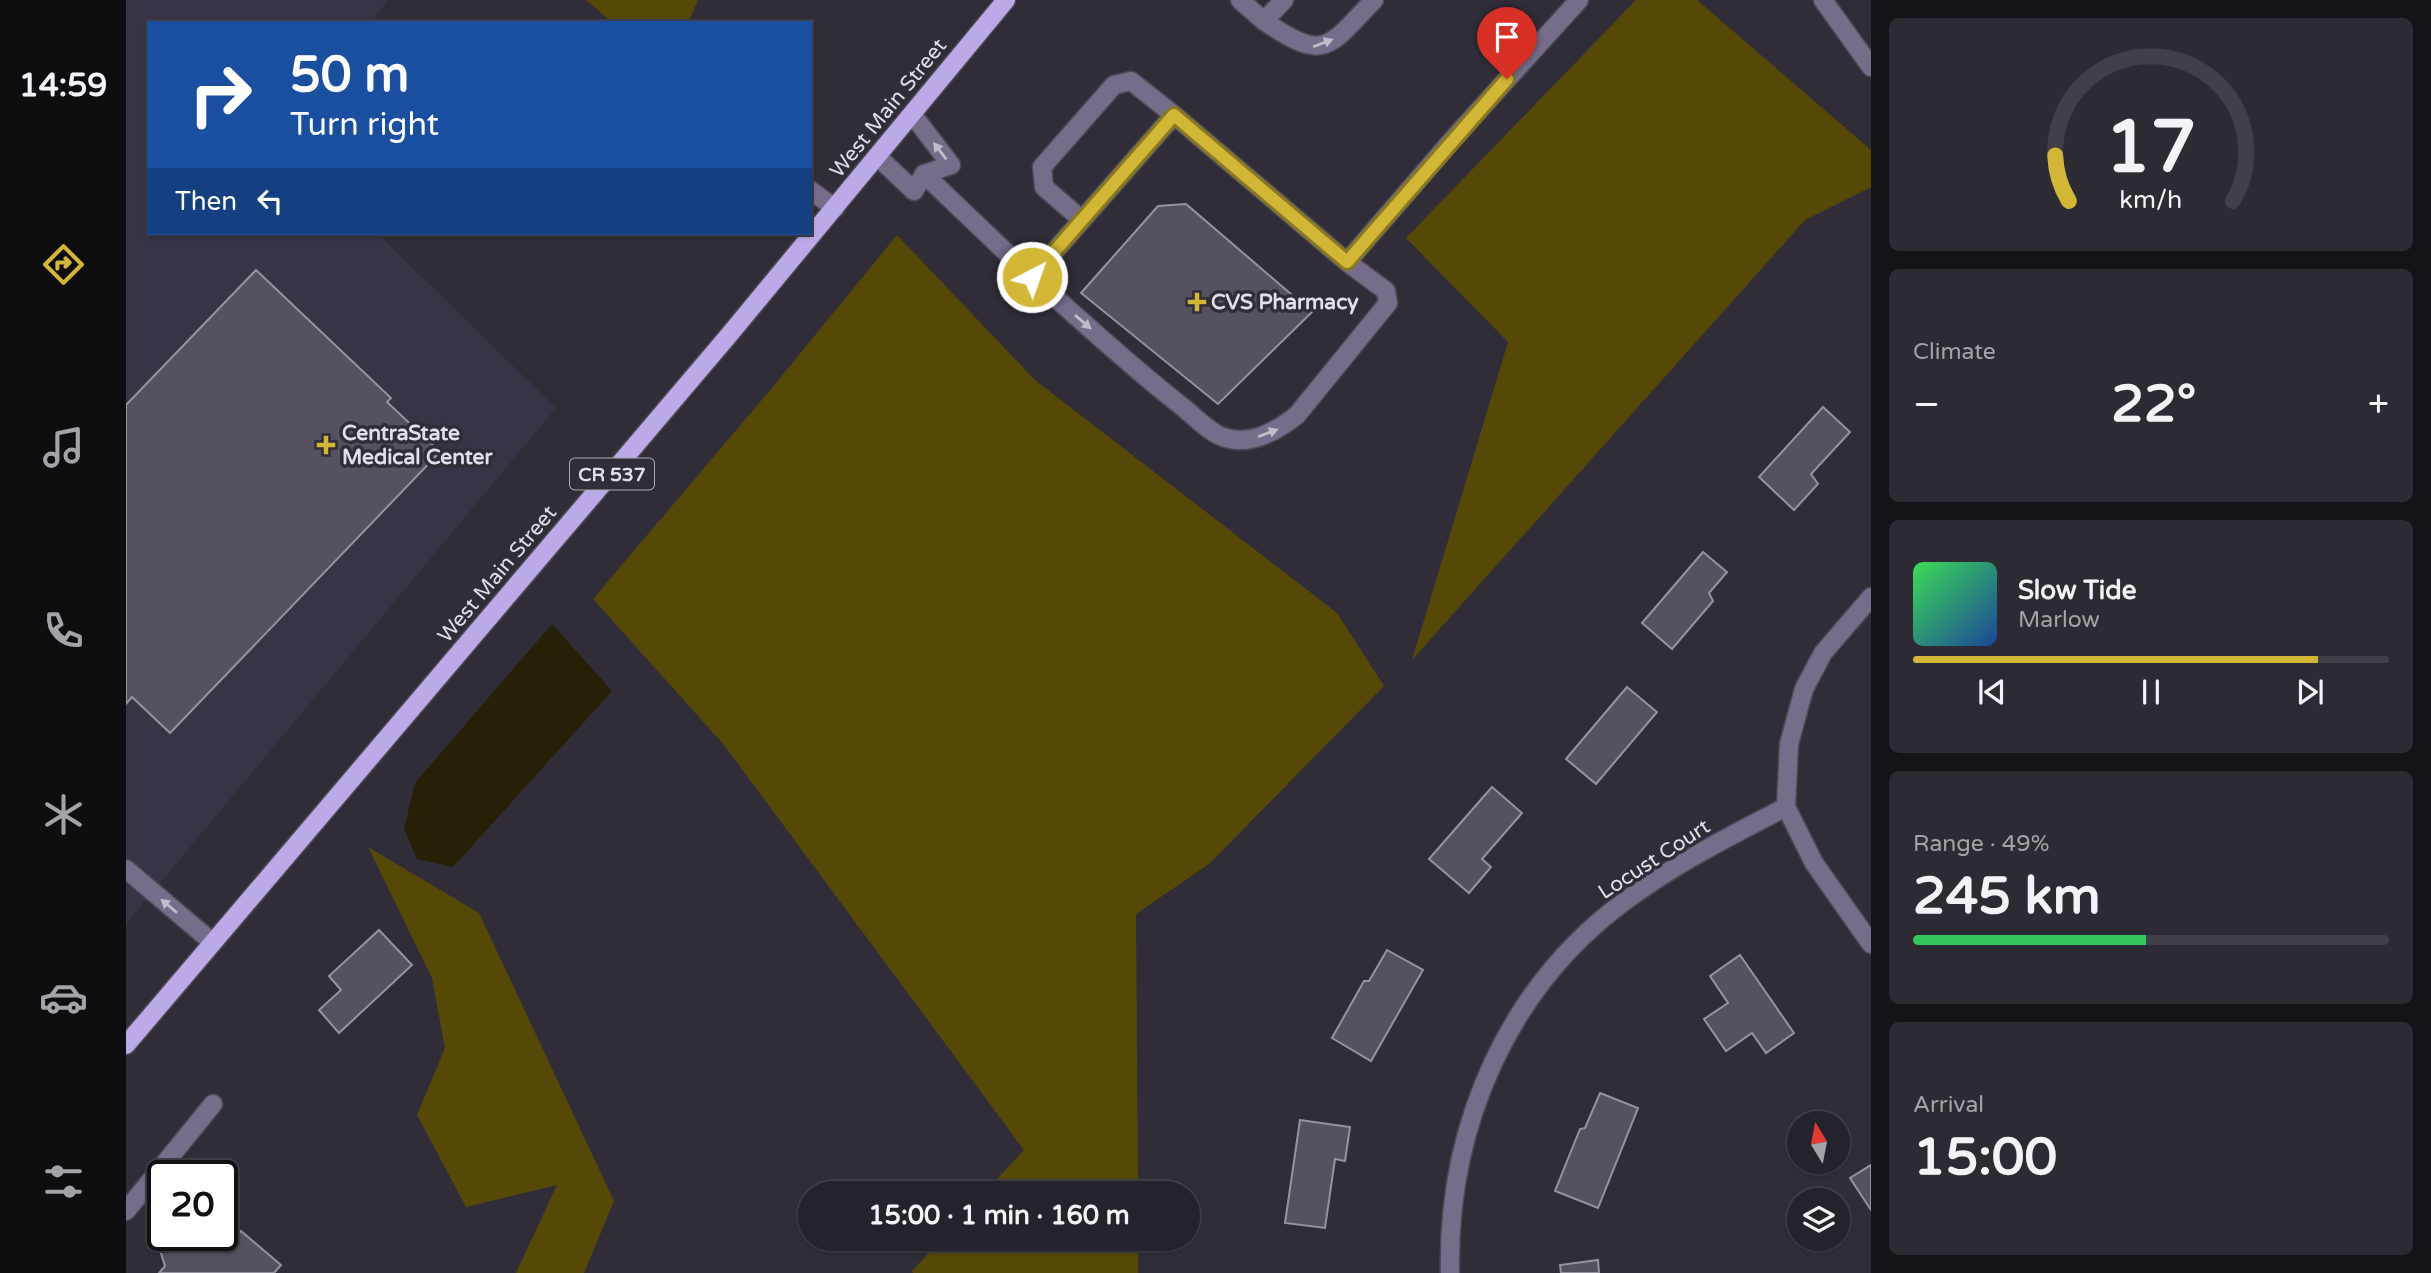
<!DOCTYPE html>
<html lang="en">
<head>
<meta charset="utf-8">
<style>
	:root { --surface:#24222a; --page:#2c2a32; --text:#f1f3f6; --muted:#a3a4a8; --line:#413f47; --accent:#d2b736 }
	body { margin:0; font-family:"Varela Round",sans-serif; background:var(--page); color:var(--text); height:100vh; display:flex; flex-direction:column; font-size:26px; white-space:nowrap }
	* { box-sizing:border-box; margin:0 }
	p { font-size:23px; color:var(--muted) }
	.icon { flex:none; width:38px; height:38px; fill:none; stroke:currentColor; stroke-width:2; stroke-linecap:round; stroke-linejoin:round }
	.map { position:relative; flex:1; overflow:hidden }
	.drawer { display:flex; flex-direction:column; gap:18px; padding:18px; background:#141317; width:560px }
	.drawer>* { flex:none }
	.guide { position:absolute; left:21px; top:21px; width:665px; height:214px; border-radius:0px; box-shadow:0 2px 5px #0004,0 0 0 2px var(--line); background:#1a4fa0; color:#fff; overflow:hidden }
	.needle { width:46px; rotate:350deg }
	.tools { position:absolute; left:1661px; top:1111px; display:grid; gap:14px }
	.tools a { display:grid; place-items:center; width:63px; height:63px; border-radius:50%; background:var(--surface); box-shadow:0 2px 5px #0004,0 0 0 2px var(--line); font-size:35px }
	.speed { position:absolute; left:21px; top:1160px; display:flex; gap:14px; font-size:35px; font-weight:700; text-align:center }
	.speed>* { display:grid; place-content:center; width:91px; height:91px; border-radius:50%; background:var(--surface); box-shadow:0 2px 5px #0004,0 0 0 2px var(--line); line-height:1 }
	.speed .limit { border:4px solid #111; border-radius:10px; background:#fff; color:#111 }
	.pin { position:absolute; display:grid; place-items:center; width:60px; height:60px; color:#fff; margin:-72px -30px; border-radius:50% 50% 50% 0; rotate:-45deg; box-shadow:0 0 7px #0007 }
	.pin .icon { rotate:45deg }
	.me { position:absolute; width:77px; margin:-38px; rotate:41deg; stroke-linejoin:round; filter:drop-shadow(0 0 5px #0008) }
	.turn { display:flex; align-items:center; gap:24px; height:147px; padding:0 28px; font-size:32px }
	.turn .icon { width:91px; height:91px; stroke-width:2.5 }
	.turn b { display:block; font-size:49px; line-height:60px }
	.then { display:flex; align-items:center; height:66px; padding:0 28px; background:#0003; gap:14px; font-size:26px }
	.big { font-size:52px; font-weight:800; line-height:1.1 }
	.drawer .widget { flex:1; display:flex; flex-direction:column; justify-content:center; gap:10px; min-width:0; padding:0 24px; border-radius:10px; background:var(--page) }
	.drawer .dial { align-items:center; gap:0 }
	.dial svg { height:182px; overflow:visible; fill:none; stroke:var(--line); stroke-width:7; stroke-linecap:round; text-anchor:middle }
	.dial text { fill:var(--text); stroke:none }
	.song { display:flex; align-items:center; gap:21px }
	.cover { width:84px; height:84px; border-radius:10px; background:linear-gradient(135deg,hsl(130 70% 55%),hsl(220 70% 35%)) }
	.played { height:7px; border-radius:4px; background:linear-gradient(90deg,var(--accent) 85%,var(--line) 85%) }
	.keys { display:flex; justify-content:space-around; direction:ltr }
	.heat { display:flex; justify-content:space-between; align-items:center; font-size:38px; direction:ltr }
	.charge { height:10px; border-radius:5px; background:linear-gradient(90deg,#34c759 49%,var(--line) 0) }
	.trip { position:absolute; left:672px; top:1181px; width:402px; height:70px; border-radius:35px; background:var(--surface); box-shadow:0 2px 5px #0004,0 0 0 2px var(--line); font-weight:800; line-height:70px; text-align:center }
	main { display:flex; flex:1; min-height:0 }
	.tabs { display:flex; flex-direction:column; width:126px; justify-content:space-around; align-items:center; background:#0e0e11; color:var(--muted) }
	.tabs .icon { width:49px; height:49px }
	.tabs .selected { color:var(--accent) }
	.tabs b { font-size:32px; color:var(--text) }
	.map>svg:first-child { display:block }
	.built { fill:#383345 }
	.green { fill:#564907 }
	.water { fill:#262007 }
	.building { fill:#55515e; stroke:#9693a1; stroke-width:2 }
	.lines { fill:none; stroke-linecap:round; stroke-linejoin:round }
	.minor-casing { stroke:#4c4954; stroke-width:21 }
	.major-casing { stroke:#4c4954; stroke-width:21 }
	.minor { stroke:#756d8a; stroke-width:18 }
	.major { stroke:#bbaae7; stroke-width:18 }
	.oneway { fill:#c1bdcb }
	.route-casing { stroke:#887723; stroke-width:18 }
	.route { stroke:#d2b736; stroke-width:12 }
	.poi-dot { fill:#d2b736; stroke:#302d38; stroke-width:2.5 }
	.labels { text-anchor:middle; stroke-width:7; stroke-linejoin:round; paint-order:stroke }
	.shield { fill:#302d38; stroke:#acaab2; stroke-width:2 }
	.shield-label { font-size:19px; font-weight:bold; fill:#e1dfe7 }
	.street-label { font-size:21px; fill:#e1dfe7; stroke:#302d38 }
	.poi-label { font-size:21px; font-weight:bold; fill:#e1dfe7; stroke:#302d38; text-anchor:start }
</style>
</head>
<body>
<main>
<nav class="tabs">
<b>14:59</b>
<svg class="icon selected" aria-label="directions" viewBox="0 0 24 24"><path d="M12 3l9 9-9 9-9-9zM9 14v-3h6M13 9l2 2-2 2"/></svg>
<svg class="icon" aria-label="music" viewBox="0 0 24 24"><path d="M9 18V5l10-2v13"/><circle cx="6" cy="18" r="3"/><circle cx="16" cy="16" r="3"/></svg>
<svg class="icon" aria-label="phone" viewBox="0 0 24 24"><path d="M5 4h4l2 5-3 2q2 4 5 5l2-3 5 2v4C11 20 4 13 5 4z"/></svg>
<svg class="icon" aria-label="climate" viewBox="0 0 24 24"><path d="M12 3v18M4 7l16 10M4 17L20 7"/></svg>
<svg class="icon" aria-label="car" viewBox="0 0 24 24"><path d="M5 17H2v-5l4-1 3-4h7l3 4 3 1v5h-3M9 17h6M6 11h13"/><circle cx="7" cy="17" r="2"/><circle cx="17" cy="17" r="2"/></svg>
<svg class="icon" aria-label="filters" viewBox="0 0 24 24"><path d="M4 7h16M4 17h16"/><circle cx="9" cy="7" r="2"/><circle cx="15" cy="17" r="2"/></svg>
</nav>
<div class="map">
<svg width="1745" height="1273" viewBox="0 0 1745 1273">
	<rect width="100%" height="100%" fill="#302d38"/>
	<!-- built -->
	<path class="built" d="M0,0H262L245,23H23V233H251L430,408L0,924Z"/>
	<!-- green -->
	<g class="green">
		<path d="M460,0H572L562,23H487Z"/>
		<path d="M1510,0H1571L1745,150V187L1679,220L1286,660L1382,342L1280,238Z"/>
		<path d="M771,235L909,380L1211,613L1258,686L1083,864L1010,914L1012,1193H858L898,1150L598,745L467,599L645,389Z"/>
		<path d="M242,847L353,913L488,1201L458,1273H390L431,1185L340,1207L291,1115L319,1048L306,978Z"/>
		<path d="M816,1239H1012V1273H787L786,1271Z"/>
	</g>
	<!-- water -->
	<path class="water" d="M426,624L486,691L327,867L291,859L278,829L289,783Z"/>
	<!-- building -->
	<g class="building">
		<path d="M1060,204L1186,312L1092,404L955,293L1032,206Z"/>
		<path d="M130,270L265,398L261,402L314,452L44,733L6,697L0,704V405Z"/>
		<path d="M1697,407L1724,432L1685,474L1692,484L1668,510L1633,477Z"/>
		<path d="M1577,552L1601,572L1583,593L1587,601L1546,649L1516,623Z"/>
		<path d="M1501,687L1531,712L1470,784L1440,759Z"/>
		<path d="M1366,787L1396,813L1356,859L1365,867L1343,893L1303,859Z"/>
		<path d="M253,930L286,965L213,1033L193,1010L215,990L203,976Z"/>
		<path d="M1261,950L1297,970L1245,1061L1206,1038L1238,981H1243Z"/>
		<path d="M1614,955L1668,1033L1640,1053L1626,1033L1600,1051L1578,1019L1602,1003L1584,976Z"/>
		<path d="M1474,1093L1512,1108L1472,1208L1429,1191L1454,1129L1459,1128Z"/>
		<path d="M1174,1120L1224,1127L1219,1161L1209,1159L1199,1228L1159,1223Z"/>
		<path d="M1745,1165V1210L1724,1178Z"/>
		<path d="M115,1231L155,1265L148,1273H33L39,1266L34,1250L38,1243L46,1239L60,1241L70,1250L82,1236H94L104,1244Z"/>
		<path d="M1472,1260L1473,1273H1435L1434,1265Z"/>
	</g>
	<g class="lines">
		<defs>
			<g id="minor">
				<path d="M1114,0L1138,21L1158,0"/>
				<path d="M1697,0L1745,67"/>
				<path d="M1138,21C1199,62 1201,49 1248,0"/>
				<path d="M751,156L788,191L798,174L825,165L786,114"/>
				<path d="M798,174L906,277L1048,115L1221,262L1327,139L1453,0"/>
				<path d="M684,190L709,208"/>
				<path d="M956,220L918,187L916,167L988,85L1005,81L1048,115"/>
				<path d="M906,277C956,321 1005,367 1058,408C1069,417 1083,432 1097,437C1124,447 1151,431 1171,415L1262,303L1260,291L1221,262"/>
				<path d="M1745,597L1697,653L1678,689L1663,744L1660,807L1688,863L1745,944"/>
				<path d="M0,869L86,942"/>
				<path d="M0,1211L87,1104"/>
				<path d="M1324,1273C1321,1126 1382,985 1503,898C1552,862 1606,835 1660,807"/>
			</g>
			<path id="major" d="M0,1045L603,335L880,0"/>
		</defs>
		<!-- minor casing -->
		<use href="#minor" class="minor-casing"/>
		<!-- major casing -->
		<use href="#major" class="major-casing"/>
		<!-- minor -->
		<use href="#minor" class="minor"/>
		<!-- major -->
		<use href="#major" class="major"/>
	</g>
	<!-- one-way arrows -->
	<defs><path id="oneway-solid" d="M-6-.8H1V-3.2L6.5 0L1 3.2V.8H-6Z" transform="scale(1.75)"/></defs>
	<g class="oneway">
		<use href="#oneway-solid" transform="translate(1197 43) rotate(-21)"/>
		<use href="#oneway-solid" transform="translate(814 151) rotate(-127)"/>
		<use href="#oneway-solid" transform="translate(957 322) rotate(41)"/>
		<use href="#oneway-solid" transform="translate(1142 433) rotate(-21)"/>
		<use href="#oneway-solid" transform="translate(43 906) rotate(-140)"/>
	</g>
	<g class="lines">
		<defs>
			<path id="route" d="M906,277L1048,115L1221,262L1381,79"/>
		</defs>
		<!-- route casing -->
		<use href="#route" class="route-casing"/>
		<!-- route -->
		<use href="#route" class="route"/>
	</g>
	<!-- markers -->
	<g class="poi-dot">
		<path d="M1067.5 291.5h7v7h7v7h-7v7h-7v-7h-7v-7h7z"/>
		<path d="M196.5 434.5h7v7h7v7h-7v7h-7v-7h-7v-7h7z"/>
	</g>
	<g class="labels">
		<!-- shield labels -->
		<rect class="shield" x="444" y="458.5" width="84" height="31" rx="5"/>
		<g class="shield-label">
			<text x="486" y="481">CR 537</text>
		</g>
		<!-- street labels -->
		<g class="street-label">
			<text transform="translate(762 108) rotate(-51)" y="7">West Main Street</text>
			<text transform="translate(371 574) rotate(-50)" y="7">West Main Street</text>
			<text transform="translate(1528 859) rotate(-33)" y="7">Locust Court</text>
		</g>
		<!-- poi labels -->
		<g class="poi-label">
			<text x="1085" y="309">CVS Pharmacy</text>
			<text x="216" y="440">CentraState<tspan x="216" dy="24">Medical Center</tspan></text>
		</g>
	</g>
</svg>
<div class="tools">
<a><svg class="needle" viewBox="-14 -14 28 28"><path d="M0-13l5 13h-10z" fill="#e53935"/><path d="M0 13l5-13h-10z" fill="#a3a4a8"/></svg></a>
<a><svg class="icon" aria-label="layers" viewBox="0 0 24 24"><path d="M12 4l9 5-9 5-9-5zM3 14l9 5 9-5"/></svg></a>
</div>
<div class="speed"><div class="limit">20</div></div>
<div class="pin" style="left:1381px;top:79px;background:#d93025"><svg class="icon" aria-label="arrive" viewBox="0 0 24 24"><path d="M6 21V4h12l-3 4 3 4H6"/></svg></div>
<svg class="me" style="left:906px;top:277px" viewBox="-20 -20 40 40"><circle r="17" fill="#d2b736" stroke="#fff" stroke-width="3"/><path d="M0-11L8 9 0 5-8 9z" fill="#fff"/></svg>
<div class="trip">15:00 · 1 min · 160 m</div>
<div class="guide">
<div class="turn"><svg class="icon" aria-label="right" viewBox="0 0 24 24"><path d="M7 20v-9h11M14 6l5 5-5 5"/></svg><div><b>50 m</b>Turn right</div></div>
<div class="then">Then<svg class="icon" aria-label="left" viewBox="0 0 24 24"><path d="M17 20v-9H6M10 6l-5 5 5 5"/></svg></div>
</div>
</div>
<section class="drawer">
<div class="widget dial"><svg viewBox="0 0 100 80">
<path d="M14 69A42 42 0 1 1 86 69"/>
<path d="M14 69A42 42 0 0 1 8 49" stroke="#d2b736"/>
<text x="50" y="56" font-size="32" font-weight="700">17</text>
<text x="50" y="72" font-size="11">km/h</text>
</svg></div>
<div class="widget"><p>Climate</p>
<div class="heat"><a>−</a><b class="big">22°</b><a>+</a></div>
</div>
<div class="widget">
<div class="song"><i class="cover"></i><div><b>Slow Tide</b><p>Marlow</p></div></div>
<div class="played"></div>
<div class="keys"><svg class="icon" aria-label="previous" viewBox="0 0 24 24"><path d="M18 5L8 12l10 7zM5 5v14"/></svg><svg class="icon" aria-label="pause" viewBox="0 0 24 24"><path d="M8 5v14M16 5v14"/></svg><svg class="icon" aria-label="next" viewBox="0 0 24 24"><path d="M6 5l10 7-10 7zM19 5v14"/></svg></div>
</div>
<div class="widget"><p>Range · 49%</p><b class="big">245 km</b><div class="charge"></div></div>
<div class="widget"><p>Arrival</p><b class="big">15:00</b></div>
</section>
</main>
</body>
</html>
